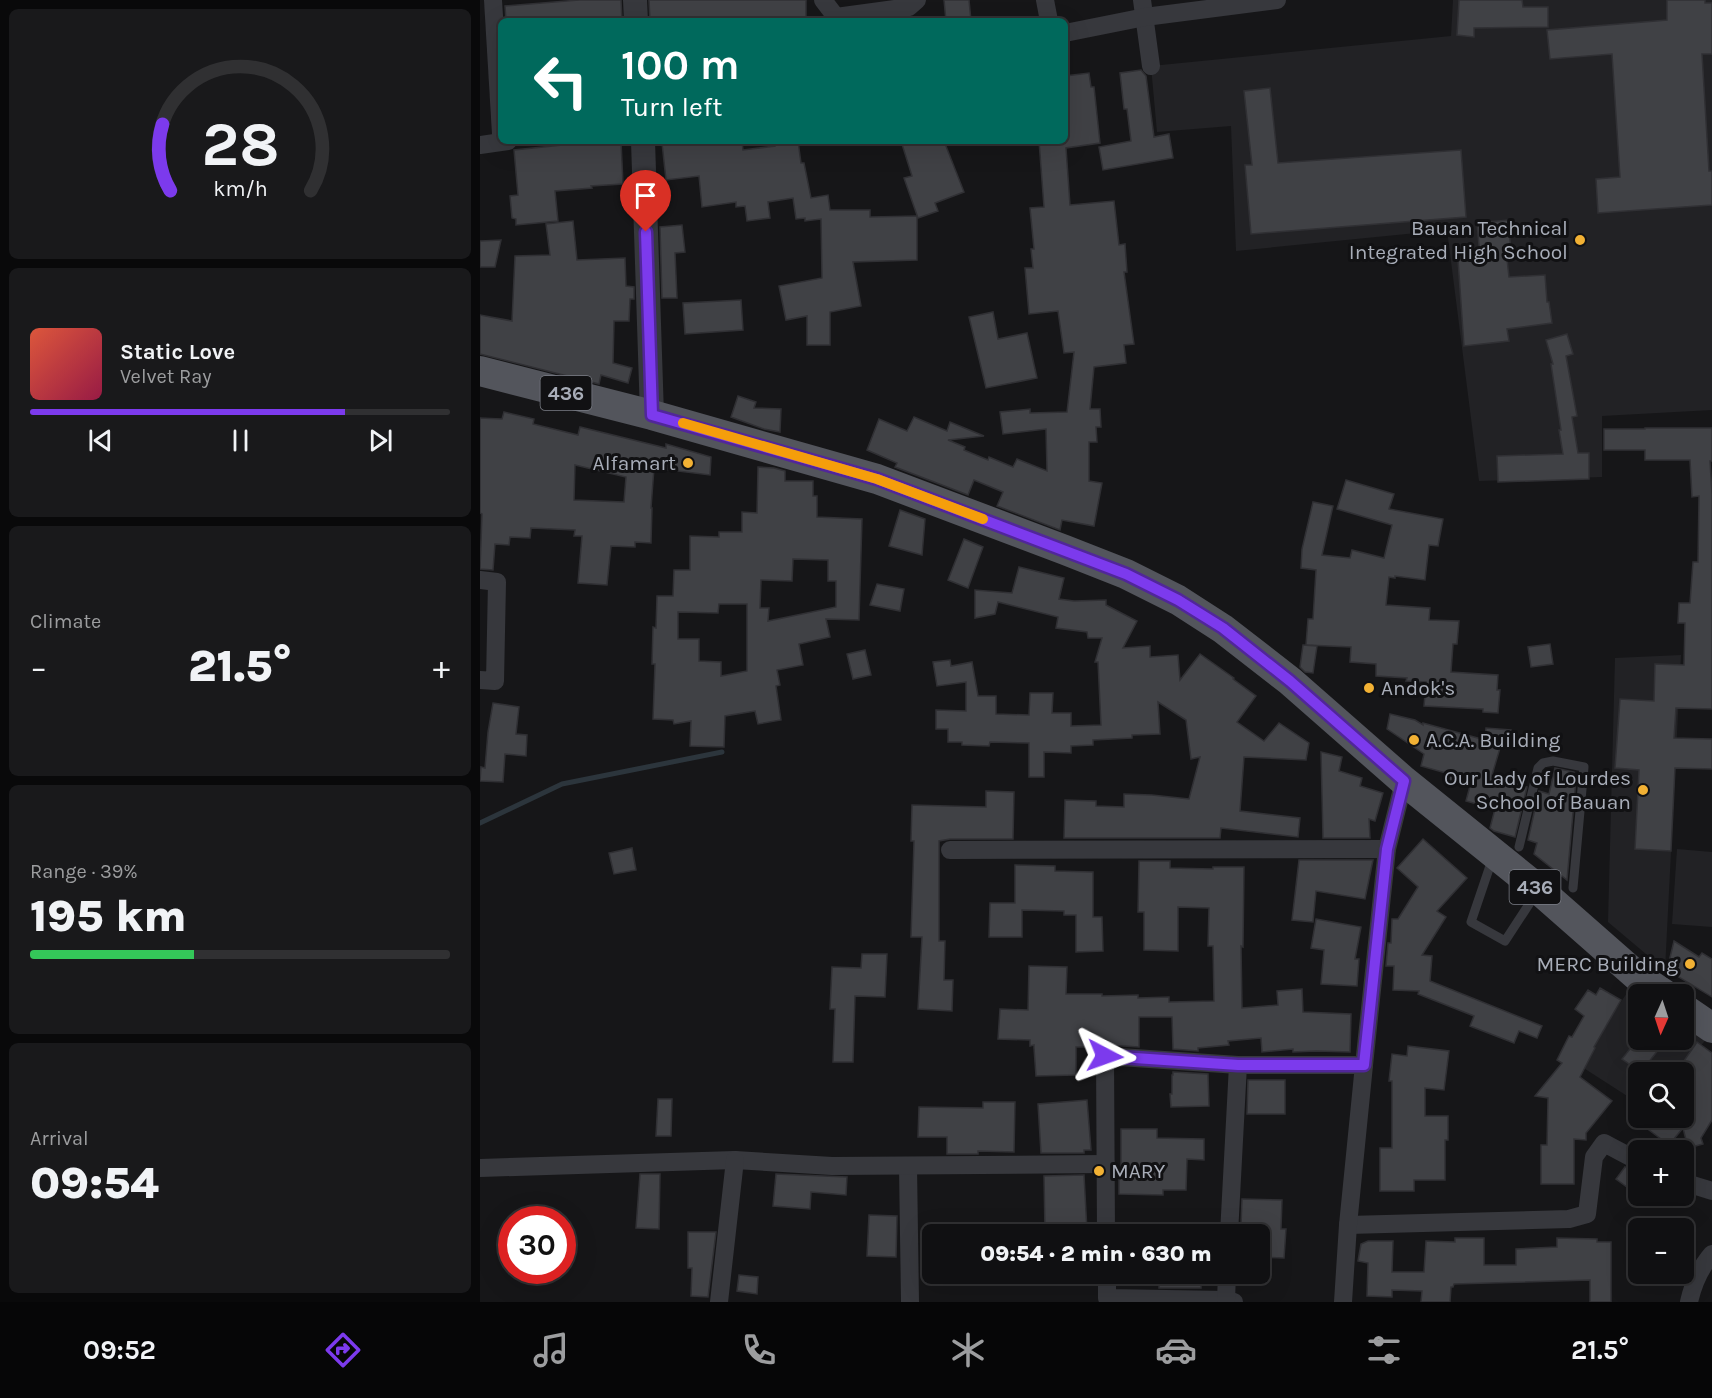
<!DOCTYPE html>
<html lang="en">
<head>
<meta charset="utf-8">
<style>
	:root { --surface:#101012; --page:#19191b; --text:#f1f3f6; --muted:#9c9d9f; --line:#303032; --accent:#7c3aed }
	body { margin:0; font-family:Karla,sans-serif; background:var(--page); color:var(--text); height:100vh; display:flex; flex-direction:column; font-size:22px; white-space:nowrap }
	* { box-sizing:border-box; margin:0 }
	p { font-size:20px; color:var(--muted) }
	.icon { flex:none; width:33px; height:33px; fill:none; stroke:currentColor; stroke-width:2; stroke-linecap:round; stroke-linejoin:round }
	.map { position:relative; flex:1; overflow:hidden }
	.side { display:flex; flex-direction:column; gap:9px; padding:9px; background:#09090a; width:480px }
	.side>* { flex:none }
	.top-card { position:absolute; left:18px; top:18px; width:570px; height:126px; border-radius:9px; box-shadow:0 6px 24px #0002,0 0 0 2px var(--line); background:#00695c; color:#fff; overflow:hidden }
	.needle { width:39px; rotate:183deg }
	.tools { position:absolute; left:1148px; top:984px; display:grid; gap:12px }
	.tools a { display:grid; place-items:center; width:66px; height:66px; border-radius:9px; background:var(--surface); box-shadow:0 6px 24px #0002,0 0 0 2px var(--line); font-size:30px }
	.speed { position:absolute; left:18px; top:1206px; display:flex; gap:12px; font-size:30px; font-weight:700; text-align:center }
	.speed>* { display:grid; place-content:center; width:78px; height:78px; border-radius:50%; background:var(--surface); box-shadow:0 6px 24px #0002,0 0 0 2px var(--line); line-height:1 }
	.speed .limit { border:9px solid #d22; background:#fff; color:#111 }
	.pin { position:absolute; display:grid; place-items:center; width:51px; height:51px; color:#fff; margin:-62px -26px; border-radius:50% 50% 50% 0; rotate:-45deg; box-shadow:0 0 6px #0007 }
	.pin .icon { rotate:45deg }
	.me { position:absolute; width:66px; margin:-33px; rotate:94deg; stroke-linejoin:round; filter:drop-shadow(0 0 4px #0008) }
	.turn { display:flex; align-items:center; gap:21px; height:126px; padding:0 24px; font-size:27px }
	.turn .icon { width:78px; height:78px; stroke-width:2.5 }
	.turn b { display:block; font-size:42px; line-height:51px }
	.big { font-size:45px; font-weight:800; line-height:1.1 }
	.side .card { flex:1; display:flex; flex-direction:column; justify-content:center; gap:9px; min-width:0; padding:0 21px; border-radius:9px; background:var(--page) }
	.side .dial { align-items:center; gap:0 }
	.dial svg { height:156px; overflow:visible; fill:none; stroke:var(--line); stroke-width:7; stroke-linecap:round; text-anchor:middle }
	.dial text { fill:var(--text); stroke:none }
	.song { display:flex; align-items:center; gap:18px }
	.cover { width:72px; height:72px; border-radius:9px; background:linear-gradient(135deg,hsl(10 70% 55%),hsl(340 70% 35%)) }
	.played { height:6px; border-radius:3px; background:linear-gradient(90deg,var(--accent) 75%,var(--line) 75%) }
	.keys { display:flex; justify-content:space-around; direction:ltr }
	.heat { display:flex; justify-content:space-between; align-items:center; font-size:33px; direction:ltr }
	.charge { height:9px; border-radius:4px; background:linear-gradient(90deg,#34c759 39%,var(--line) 0) }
	.trip { position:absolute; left:442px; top:1224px; width:348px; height:60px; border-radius:9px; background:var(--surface); box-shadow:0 6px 24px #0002,0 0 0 2px var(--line); font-weight:800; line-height:60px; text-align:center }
	.dock { display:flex; height:96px; justify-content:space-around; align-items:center; background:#060607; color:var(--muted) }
	.dock .icon { width:42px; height:42px }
	.dock .on { color:var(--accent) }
	.dock b { font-size:27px; color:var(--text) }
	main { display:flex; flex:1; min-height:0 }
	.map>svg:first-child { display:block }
	.built { fill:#222225 }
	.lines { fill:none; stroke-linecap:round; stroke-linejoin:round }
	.stream { stroke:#2c353c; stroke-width:5 }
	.building { fill:#404145; stroke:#303034; stroke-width:1.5; fill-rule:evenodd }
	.service { stroke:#37383d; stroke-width:9 }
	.minor { stroke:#37383d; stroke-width:18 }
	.tertiary { stroke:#37383d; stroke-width:24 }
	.primary { stroke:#53555c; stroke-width:30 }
	.route-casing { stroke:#51269a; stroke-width:15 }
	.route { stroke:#7c3aed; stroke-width:10 }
	.slow { stroke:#f59e0b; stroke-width:10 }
	.poi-dot { fill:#f2b134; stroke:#111113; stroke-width:2 }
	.labels { text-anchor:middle; stroke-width:6; stroke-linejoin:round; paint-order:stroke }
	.shield { fill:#111113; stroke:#7b7e86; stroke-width:1.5 }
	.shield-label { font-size:20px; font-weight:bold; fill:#a8adb8 }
	.poi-label { font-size:21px; fill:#a8adb8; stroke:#111113; text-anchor:end }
</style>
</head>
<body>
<main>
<section class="side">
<div class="card dial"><svg viewBox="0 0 100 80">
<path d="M14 69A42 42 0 1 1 86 69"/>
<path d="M14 69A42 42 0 0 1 10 35" stroke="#7c3aed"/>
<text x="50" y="56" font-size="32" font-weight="700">28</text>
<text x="50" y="72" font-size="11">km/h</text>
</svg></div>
<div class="card">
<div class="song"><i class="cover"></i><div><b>Static Love</b><p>Velvet Ray</p></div></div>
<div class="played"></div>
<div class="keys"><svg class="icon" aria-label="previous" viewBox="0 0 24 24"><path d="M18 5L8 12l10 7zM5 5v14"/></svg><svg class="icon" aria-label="pause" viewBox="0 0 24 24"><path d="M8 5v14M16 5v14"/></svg><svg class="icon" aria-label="next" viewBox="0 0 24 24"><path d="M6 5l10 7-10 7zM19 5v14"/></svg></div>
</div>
<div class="card"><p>Climate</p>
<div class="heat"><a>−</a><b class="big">21.5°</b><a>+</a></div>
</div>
<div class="card"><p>Range · 39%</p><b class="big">195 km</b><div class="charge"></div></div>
<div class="card"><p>Arrival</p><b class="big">09:54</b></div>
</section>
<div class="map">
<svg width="1232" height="1302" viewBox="0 0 1232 1302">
	<rect width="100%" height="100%" fill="#161618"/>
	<!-- built -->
	<g class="built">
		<path d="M973,0H1232V410L1122,416V477L999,481L967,230L756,251L751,126L677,132L671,66L971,36Z"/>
		<path d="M1201,655L1185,970L1128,922L1135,658Z"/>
		<path d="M1197,849L1232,852V927L1192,924Z"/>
		<path d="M1153,984L1158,994V1040H1203V1018L1228,1037L1199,1072H1158V1103L1099,1065Z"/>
	</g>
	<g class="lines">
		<!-- stream -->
		<path class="stream" d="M0,823L82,784L242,752"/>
	</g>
	<!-- building -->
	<g class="building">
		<path d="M99,0H141L142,21H26L25,6Z"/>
		<path d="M169,0H326V21H170Z"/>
		<path d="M464,0H489L491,21H466Z"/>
		<path d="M979,0H1042L1043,7H1068V27L994,28V37L977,35Z"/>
		<path d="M1187,0H1225V3H1232V54H1222L1229,171H1232V205L1118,213L1116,179L1140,177L1132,54L1070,59L1067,30L1187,20Z"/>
		<path d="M661,70L666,76L674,137L689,134L693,158L623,170L619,147L651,141L647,109H644L640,73Z"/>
		<path d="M609,73L611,87H614L620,143L586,148L590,205L634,201L639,245L645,244L647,272H644L654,344L644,345L646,363L614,367L610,409H620L621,427H616L617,442H609V481L622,483L614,526L582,520L580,530L517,506L523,492L494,480L488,495L415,467L417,463L387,450L399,419L427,431L434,417L467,431L470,422L504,436L468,440L485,447L484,450L508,460L509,457L533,467L537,459L567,471L566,429L523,434L520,412L550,409V413L587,412L594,352L584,353L578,311L549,314L545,268H553L551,249H554L550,208L564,207L559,141H585V144V76Z"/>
		<path d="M790,88L798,163L981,150L986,217L771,234L765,165H772L764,91Z"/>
		<path d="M111,141H141L143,184L111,186L112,188L75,191L78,221L36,225V219L32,218L30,196L38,195L34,150L111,142Z"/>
		<path d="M199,141H262L263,150L295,146V143L318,141L321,163H324L331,198L348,195L350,210H390V217L437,216V260L373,262L381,306L350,312V345H327V316L306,320L299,286L342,278L341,219L325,221V218L316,219L313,198L288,202L290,218L267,221L265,206L256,207V202L222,207L219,176L186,180L182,143Z"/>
		<path d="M421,141H464L484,192L455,203L458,211L438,218L424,178L432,176Z"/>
		<path d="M1028,220L1031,250H1026L1029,277L1065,275L1067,302H1069L1072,323L1027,329L1029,341L984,346L978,260L1000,257L997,223Z"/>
		<path d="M93,221L97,260L145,258L146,286L154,287V299H150L149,321H134L133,363L152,368L148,383L121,375L119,384L0,354V315L32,321L35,256L70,255L66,224Z"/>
		<path d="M202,225L205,252L195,253L197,298H182L180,227Z"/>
		<path d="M21,240L15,267H0V241Z"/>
		<path d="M261,300L263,330L205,334L203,303Z"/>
		<path d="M513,312L518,339L547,333L557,378L506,388L489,317Z"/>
		<path d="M1087,334L1093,354L1086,356L1097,416L1092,417L1098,453H1109V479L1018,482L1017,456L1083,454L1079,430H1081L1071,364H1073L1066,340Z"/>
		<path d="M258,396L276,402L274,408L301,409L300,432L284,429L251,417Z"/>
		<path d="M24,412L54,419L53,424L98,435L100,427L186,448V444L231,457L230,475L174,468L171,508H172L171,543L155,542V547L131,546L127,585L98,583L102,536H94L95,530L51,528L50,538L30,537L29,545L15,544L13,570L0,569L2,514L0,513V418L22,419ZM95,465L146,477L144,502L94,500Z"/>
		<path d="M1165,428H1232V461H1230L1232,494V709L1196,708L1194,738L1232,739V769L1195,768L1191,851L1155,849L1159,770L1135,768L1140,699L1174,701L1175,664L1204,665L1205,623H1198L1199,603H1210L1213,562H1218L1219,496L1212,497L1210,460H1165V450H1124V429H1165Z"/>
		<path d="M278,467L294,468L305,471V481H333V496H337V517L382,519L379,620L346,619L350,637L319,644L323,665L297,670L300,685L296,686L301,720L278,724L275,711L245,716L244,747L210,746L211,721L194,724L193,720L173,719L175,664H172L173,627L176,628L177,596H193L194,570H210V536L239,537V532H262V512L277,513ZM313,559L348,560V581H356V607L288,621L289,608H280L281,580L312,581ZM239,604H267V671L241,676V662L219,661V639H198V612L238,613Z"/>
		<path d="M866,480L914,494L909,509L963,519L958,546L949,545L945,580L915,576V578L909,577L906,605L950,608L949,620L979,621L977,644H973L971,672L1018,675L1017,690H1020L1018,713L1003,712V709L944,706L946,682L926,681L927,678L896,676V664L870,662L871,647L826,645L828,619H833L836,570L821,568L822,549L833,502L853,506L842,555L870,558L872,550L904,558L912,525L857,509Z"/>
		<path d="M420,510L445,519L442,555L409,546Z"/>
		<path d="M484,539L503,547L488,588L468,580Z"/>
		<path d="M539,567L584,578L579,599L594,601L626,600V605L657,621L643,648L670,646V657L698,655L700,680L720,654L754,678L753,679L776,696L757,722L784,741L799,723L829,743L826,760L764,757L760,811L820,818L818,837L741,828L740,838H584L585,800L616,801V806L644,807V794L672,795L709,799L720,757L711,759L706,720L678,702L680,734L652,735V738L613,740V745L591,746V753L564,752V777H549V743L510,742L509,746L482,745V742H468V729H456V710L486,711V682L457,686L453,662L470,660L471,666L492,662L498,696H516V714L549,715L550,693H573L572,713H591V726L621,725L618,662H615L622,638H608L607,632L576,628L578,617L518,602L515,614L495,618V590L532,593Z"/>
		<path d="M397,584L424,589L420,611L390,605Z"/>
		<path d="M1070,644L1073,664L1051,667L1048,647Z"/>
		<path d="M823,645L837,646L833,673L825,672L820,667Z"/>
		<path d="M385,650L391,675L373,679L367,654Z"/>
		<path d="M13,703L39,707L36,734L47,735L46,756L25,754L23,782L0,781L1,767L5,768L8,732Z"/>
		<path d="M910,714L935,720L943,725V723L1005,740L1006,728L1031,730L1030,749L1020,748L1012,775L1047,787L1035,837L1014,831L1010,828L1015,809L986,801L990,786L965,779L966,773L941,766L944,754L907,729Z"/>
		<path d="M841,752L862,757L859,771L882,778L880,786L903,793L895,821L889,819L890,838H843Z"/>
		<path d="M1075,768L1094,772V779H1096L1087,880L1054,854L1057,843L1048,840L1059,791L1069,794Z"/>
		<path d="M506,791L534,792L533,839H470L459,841V941H465L464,980H473L472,1011L438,1009L442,937H431L434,841H431L432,805L506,807Z"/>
		<path d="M943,839L987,878L957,911L966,917L942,955L952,956L950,981L1062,1026L1057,1038L1039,1031L1034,1043L990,1026L994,1016L938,994L939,991L913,990L914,966H906L908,943H911L912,919H918L938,887L917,868Z"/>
		<path d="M152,848L156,870L134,874L129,853Z"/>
		<path d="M819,860H893L885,899L836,891L833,922L812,920Z"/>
		<path d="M659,861H690V868L733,869V867H764L763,947L761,946L762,1008L798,1005L797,991L822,989L823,1012L871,1014L870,1052L836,1051L813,1052V1049L782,1052L781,1038L748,1041L749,1045L718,1048V1051L693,1049L692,1017H659V1047L626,1045L618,1047H596V1075L556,1076L554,1048V1045L550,1046V1040L518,1039L520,1009L548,1010L549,966L587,967L586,994H622V996L658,995V998L689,997V1002L734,1001L733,946H728L729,908L698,907V951L664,950V912H658Z"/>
		<path d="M535,865L575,866V871L613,872V917H622L623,951L596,952V915H584V911L542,910V937H509L510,903H535Z"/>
		<path d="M836,919L881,927L875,959H879L877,986L841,984L844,950L831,948Z"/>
		<path d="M1194,941L1219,957L1222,953L1232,959V997L1187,970Z"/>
		<path d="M382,954H407L405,997L375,996L373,1062H353L355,1009H350L352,967L381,968Z"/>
		<path d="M1120,988L1141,1000L1114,1047L1115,1048L1100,1077L1132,1101L1106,1133V1140L1094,1139V1184H1061V1145H1067L1068,1098L1055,1096L1082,1063L1077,1060L1089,1036L1092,1037L1104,1016L1095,1009L1108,990L1116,995Z"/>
		<path d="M1157,1040H1186L1161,1072L1142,1059Z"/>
		<path d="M1217,1042L1232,1053V1120L1221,1138L1223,1144L1208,1148L1203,1128L1189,1145L1153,1118H1203V1071L1199,1068Z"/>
		<path d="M928,1046L969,1051L964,1090L945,1088V1116H968V1140H965V1180H934V1191H900V1148H912V1081H909L912,1054L927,1056Z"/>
		<path d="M693,1072L728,1074L729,1106L691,1107L690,1094H692V1075H693Z"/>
		<path d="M768,1080H805V1114H767Z"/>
		<path d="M178,1099H192L191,1136H176Z"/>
		<path d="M607,1100L611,1150H604V1153H561L558,1104Z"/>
		<path d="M503,1102H535L534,1152L498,1151V1154H467V1137H438L439,1107L503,1108Z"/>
		<path d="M641,1129H677V1138L724,1139V1160L707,1159L706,1190H683V1195L639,1194V1170H641Z"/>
		<path d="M1145,1167L1158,1172V1181L1151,1190L1136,1179Z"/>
		<path d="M160,1174H180L179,1229L156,1228Z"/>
		<path d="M296,1174L367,1177L366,1195L331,1192L330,1209L293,1206Z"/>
		<path d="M604,1175L607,1231L565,1232L564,1176Z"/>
		<path d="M762,1199L802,1200L801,1229H806L804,1258L780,1257V1234H763V1225H761Z"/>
		<path d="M389,1215L417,1216L416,1257L387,1256Z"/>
		<path d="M208,1232H236L228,1297L211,1296L212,1268H208Z"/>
		<path d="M975,1238H1004V1265H1036V1249L1077,1247V1238L1117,1239V1242H1131V1302H1110V1280L974,1284L973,1287H971L970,1302H941L942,1291L912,1290V1297L887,1296L888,1263L878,1261L881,1244L888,1241H913L912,1272H944L946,1241L975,1242Z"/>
		<rect x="679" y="1274" width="42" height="14"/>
		<path d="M259,1275L278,1277L277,1294L257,1291Z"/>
	</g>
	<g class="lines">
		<!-- service -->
		<g class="service">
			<path d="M1039,847L1058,768L1063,763L1073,761L1104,767L1093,888"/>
			<path d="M1013,857L991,922L1025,941L1057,892"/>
		</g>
		<!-- minor -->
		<g class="minor">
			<path d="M13,0L21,134"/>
			<path d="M343,0L356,17L429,7L437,0"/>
			<path d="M565,0L569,21"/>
			<path d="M662,0L671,66"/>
			<path d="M585,33L665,17L797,0"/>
			<path d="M0,145L28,141"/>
			<path d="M0,580L17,582L15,681L0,680"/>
			<path d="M470,850L907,849"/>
			<path d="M428,1166L430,1302"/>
			<path d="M0,1168L255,1160L352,1166L626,1164"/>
			<path d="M1203,1182L1232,1191"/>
			<path d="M868,1225L1089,1219L1107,1214L1114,1157L1124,1143L1158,1161"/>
			<path d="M626,1234L625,1056L758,1065H884"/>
			<path d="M749,1234L758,1065"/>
			<path d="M627,1274V1298L746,1300L754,1302"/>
			<path d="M746,1300L747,1274"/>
			<path d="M239,1302L255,1160"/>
			<path d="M863,1302L868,1225L884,1065L907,849L924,781"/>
			<path d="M1209,1302C1213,1284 1219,1269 1232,1254"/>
		</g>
		<!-- tertiary -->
		<g class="tertiary">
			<path d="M155,0L156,21"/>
			<path d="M163,141L172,415"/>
		</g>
		<!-- primary -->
		<g class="primary">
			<path d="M0,371L172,415L397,479L585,550L646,574L698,600L743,629L810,681L924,781L1058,889L1157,976L1184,994"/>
			<path d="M1203,1008L1232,1028"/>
		</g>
	</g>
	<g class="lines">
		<defs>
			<path id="route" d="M166,232L172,415L397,479L646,574L698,600L743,628L810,681L924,781L907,849L884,1065H758L625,1056"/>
		</defs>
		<!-- route casing -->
		<use href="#route" class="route-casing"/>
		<!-- route -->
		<use href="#route" class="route"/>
		<!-- slow -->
		<path class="slow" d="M203,423L397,479L503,519"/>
	</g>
	<!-- markers -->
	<g class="poi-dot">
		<circle cx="1100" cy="240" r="6"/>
		<circle cx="208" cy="463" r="6"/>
		<circle cx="889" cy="688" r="6"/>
		<circle cx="934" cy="740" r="6"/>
		<circle cx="1163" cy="790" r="6"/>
		<circle cx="1210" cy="964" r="6"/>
		<circle cx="619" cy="1171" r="6"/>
	</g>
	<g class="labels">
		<!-- shield labels -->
		<g class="shield">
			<rect x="60.5" y="376" width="51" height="34" rx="4.5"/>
			<rect x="1029.5" y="870" width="51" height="34" rx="4.5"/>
		</g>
		<g class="shield-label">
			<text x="86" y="400">436</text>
			<text x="1055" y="894">436</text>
		</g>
		<!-- poi labels -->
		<g class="poi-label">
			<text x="1088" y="235">Bauan Technical<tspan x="1088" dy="24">Integrated High School</tspan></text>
			<text x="196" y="470">Alfamart</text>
			<text x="901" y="695" text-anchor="start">Andok's</text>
			<text x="946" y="747" text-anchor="start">A.C.A. Building</text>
			<text x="1151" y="785">Our Lady of Lourdes<tspan x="1151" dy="24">School of Bauan</tspan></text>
			<text x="1198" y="971">MERC Building</text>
			<text x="631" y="1178" text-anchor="start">MARY</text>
		</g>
	</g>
</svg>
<div class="tools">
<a><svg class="needle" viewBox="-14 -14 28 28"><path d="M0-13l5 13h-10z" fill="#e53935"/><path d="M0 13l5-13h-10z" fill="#9c9d9f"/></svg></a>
<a><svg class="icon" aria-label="search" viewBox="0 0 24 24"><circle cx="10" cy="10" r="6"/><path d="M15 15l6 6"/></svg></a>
<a>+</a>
<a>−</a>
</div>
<div class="speed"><div class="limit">30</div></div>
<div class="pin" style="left:166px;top:232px;background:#d93025"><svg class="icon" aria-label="arrive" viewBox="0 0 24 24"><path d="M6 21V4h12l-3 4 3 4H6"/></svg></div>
<svg class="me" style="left:625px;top:1056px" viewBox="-20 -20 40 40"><path d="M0-17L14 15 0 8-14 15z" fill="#7c3aed" stroke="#fff" stroke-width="4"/></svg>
<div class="trip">09:54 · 2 min · 630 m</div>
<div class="top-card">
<div class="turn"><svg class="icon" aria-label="left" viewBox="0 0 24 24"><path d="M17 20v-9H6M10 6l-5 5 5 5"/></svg><div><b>100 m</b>Turn left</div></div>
</div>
</div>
</main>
<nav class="dock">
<b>09:52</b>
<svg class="icon on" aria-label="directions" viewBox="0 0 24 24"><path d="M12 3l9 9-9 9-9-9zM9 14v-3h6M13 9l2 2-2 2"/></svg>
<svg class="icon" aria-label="music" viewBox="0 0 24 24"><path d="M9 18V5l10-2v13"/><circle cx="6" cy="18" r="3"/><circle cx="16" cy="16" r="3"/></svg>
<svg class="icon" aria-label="phone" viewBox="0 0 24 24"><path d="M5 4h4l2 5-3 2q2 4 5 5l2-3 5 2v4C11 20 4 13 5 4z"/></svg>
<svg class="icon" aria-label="climate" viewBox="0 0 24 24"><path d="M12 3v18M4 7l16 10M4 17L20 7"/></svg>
<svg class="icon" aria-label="car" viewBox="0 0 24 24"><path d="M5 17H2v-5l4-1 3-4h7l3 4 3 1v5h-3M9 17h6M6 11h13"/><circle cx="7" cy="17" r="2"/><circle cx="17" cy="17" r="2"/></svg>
<svg class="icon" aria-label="filters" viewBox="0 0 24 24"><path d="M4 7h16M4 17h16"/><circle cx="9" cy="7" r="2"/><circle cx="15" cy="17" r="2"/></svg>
<b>21.5°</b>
</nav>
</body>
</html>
